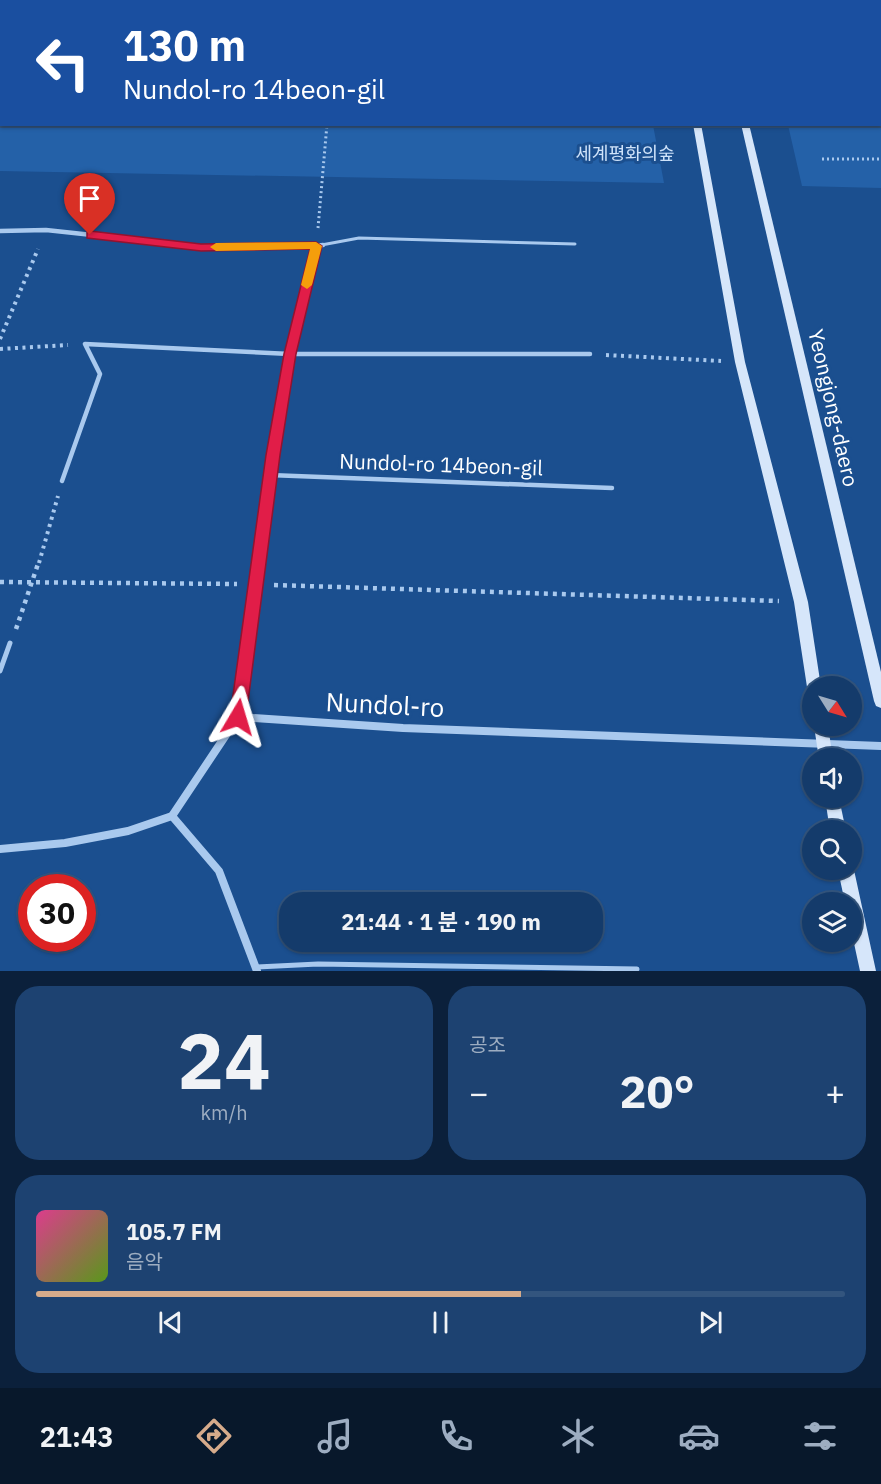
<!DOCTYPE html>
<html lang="ko">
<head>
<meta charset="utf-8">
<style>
	:root { --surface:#143b6b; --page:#1d4271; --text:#f1f3f6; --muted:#9dadc1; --line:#33557e; --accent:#d6ab8b }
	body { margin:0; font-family:"IBM Plex Sans","Noto Sans KR",sans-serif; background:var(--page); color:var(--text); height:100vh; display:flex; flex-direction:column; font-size:22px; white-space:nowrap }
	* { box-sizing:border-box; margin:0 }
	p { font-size:20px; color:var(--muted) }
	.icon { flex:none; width:33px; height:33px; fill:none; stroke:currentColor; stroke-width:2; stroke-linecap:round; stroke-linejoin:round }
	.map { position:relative; height:971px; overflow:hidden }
	.details { display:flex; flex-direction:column; gap:15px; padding:15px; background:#0b203b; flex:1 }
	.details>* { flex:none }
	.hud { position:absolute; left:0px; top:0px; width:882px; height:126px; box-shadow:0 2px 4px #0004,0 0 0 2px var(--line); background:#1a4fa0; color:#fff; overflow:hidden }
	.needle { width:39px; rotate:127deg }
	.tools { position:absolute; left:802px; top:676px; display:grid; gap:12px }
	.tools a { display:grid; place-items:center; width:60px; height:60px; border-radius:50%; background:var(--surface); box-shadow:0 2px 4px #0004,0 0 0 2px var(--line); font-size:30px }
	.speed { position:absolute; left:18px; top:874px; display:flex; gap:12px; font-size:30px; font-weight:700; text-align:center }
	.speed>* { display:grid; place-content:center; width:78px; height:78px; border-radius:50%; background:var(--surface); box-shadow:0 2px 4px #0004,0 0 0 2px var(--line); line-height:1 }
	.speed .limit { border:9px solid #d22; background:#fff; color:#111 }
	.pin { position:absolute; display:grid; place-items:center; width:51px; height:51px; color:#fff; margin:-62px -26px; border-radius:50% 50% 50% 0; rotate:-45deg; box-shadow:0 0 6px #0007 }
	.pin .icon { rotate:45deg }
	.me { position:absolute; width:66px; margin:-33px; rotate:7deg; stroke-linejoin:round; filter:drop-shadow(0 0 4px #0008) }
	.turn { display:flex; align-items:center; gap:21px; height:126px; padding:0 24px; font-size:27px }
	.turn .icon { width:78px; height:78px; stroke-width:2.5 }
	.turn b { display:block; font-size:42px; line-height:51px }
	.big { font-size:45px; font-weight:700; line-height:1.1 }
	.details .card { flex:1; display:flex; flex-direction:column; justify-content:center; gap:9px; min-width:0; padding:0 21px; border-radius:24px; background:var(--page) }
	.details .dial { align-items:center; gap:0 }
	.dial b { font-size:78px; line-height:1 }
	.song { display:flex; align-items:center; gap:18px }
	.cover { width:72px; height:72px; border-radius:9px; background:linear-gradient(135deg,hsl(330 70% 55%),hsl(90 70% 35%)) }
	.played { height:6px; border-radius:3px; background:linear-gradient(90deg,var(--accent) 60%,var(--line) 60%) }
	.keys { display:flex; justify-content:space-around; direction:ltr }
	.heat { display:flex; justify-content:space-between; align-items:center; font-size:33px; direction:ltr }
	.details .tiles { flex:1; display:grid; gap:15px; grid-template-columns:1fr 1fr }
	.card:last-child { grid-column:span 2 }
	.trip { position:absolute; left:279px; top:892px; width:324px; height:60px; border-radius:24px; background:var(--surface); box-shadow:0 2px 4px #0004,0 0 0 2px var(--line); font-weight:700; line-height:60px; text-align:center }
	.tabs { display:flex; height:96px; justify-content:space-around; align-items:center; background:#08182b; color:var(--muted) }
	.tabs .icon { width:42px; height:42px }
	.tabs .current { color:var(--accent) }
	.tabs b { font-size:27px; color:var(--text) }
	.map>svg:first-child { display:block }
	.green { fill:#2461a8 }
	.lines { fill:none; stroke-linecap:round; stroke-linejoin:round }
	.path-far2 { stroke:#a9c9ee; stroke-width:3; stroke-dasharray:2 3; stroke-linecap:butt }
	.path-far1 { stroke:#a9c9ee; stroke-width:4; stroke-dasharray:3 4.5; stroke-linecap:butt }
	.path { stroke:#a9c9ee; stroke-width:4.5; stroke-dasharray:4 5; stroke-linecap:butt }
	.lane-far2 { stroke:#a9c9ee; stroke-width:3 }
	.lane-far1 { stroke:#a9c9ee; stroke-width:4.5 }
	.lane { stroke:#a9c9ee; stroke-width:5 }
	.street-far2 { stroke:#a9c9ee; stroke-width:4.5 }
	.street-far1 { stroke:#a9c9ee; stroke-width:5 }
	.street { stroke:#a9c9ee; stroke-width:8 }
	.secondary { fill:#d6e6fa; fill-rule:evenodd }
	.highway { fill:#fff; fill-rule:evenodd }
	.route { fill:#e11d48; stroke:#92132f; stroke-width:1.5 }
	.slow { fill:#f59e0b }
	.labels { text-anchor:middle; stroke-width:6; stroke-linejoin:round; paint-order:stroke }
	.far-park-label { font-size:18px; fill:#cfe3fa; stroke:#1b4f8f }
	.street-label { font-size:21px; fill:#fff; stroke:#1b4f8f }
	.near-street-label { font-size:26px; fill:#fff; stroke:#1b4f8f }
</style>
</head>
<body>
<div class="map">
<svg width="881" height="971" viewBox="0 0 881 971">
	<rect width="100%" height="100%" fill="#1b4f8f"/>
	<!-- green -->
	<g class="green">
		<path d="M0,15L2,124L653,125L664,183L0,171Z"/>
		<path d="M881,29V188L802,186L788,125L880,124Z"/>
	</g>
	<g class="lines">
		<!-- path-far2 -->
		<g class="path-far2">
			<path d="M822,159H881"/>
			<path d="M318,228L327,124"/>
		</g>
		<!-- path-far1 -->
		<g class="path-far1">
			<path d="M0,339L38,249"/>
			<path d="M0,349L68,345"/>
			<path d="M606,355L721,361"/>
			<path d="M39,563L58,496"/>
		</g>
		<!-- path -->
		<g class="path">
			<path d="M0,582L237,584"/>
			<path d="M274,585L779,601"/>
			<path d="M16,629L39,561"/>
		</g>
		<!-- lane-far2 -->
		<path class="lane-far2" d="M316,246L359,238L575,244"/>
		<!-- lane-far1 -->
		<g class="lane-far1">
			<path d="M316,246L323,245"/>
			<path d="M269,475L612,488"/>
			<path d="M62,481L100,374L85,344L290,354H590"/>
		</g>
		<!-- lane -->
		<g class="lane">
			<path d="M0,671L10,643"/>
			<path d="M257,967L318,964L637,969"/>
		</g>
		<!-- street-far2 -->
		<g class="street-far2">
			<path d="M0,231L46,230L194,246"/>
			<path d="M293,246H316"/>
		</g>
		<!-- street-far1 -->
		<path class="street-far1" d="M180,245L201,247L316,246L290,354L269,475L258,563"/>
		<!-- street -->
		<g class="street">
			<path d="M238,717L258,561"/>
			<path d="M172,816L219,871L257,971"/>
			<path d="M0,849L65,843L128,831L172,816L238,717L403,728L881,746"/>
		</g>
		<!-- secondary -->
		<g class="secondary">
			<rect x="672" y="0" width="8" height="2"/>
			<path d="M711,0H719L720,2H712Z"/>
			<path d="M693,124H701L745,362L808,602L821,687H813V693L809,692L807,687L794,602L735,362Z"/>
			<path d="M741,124H749L881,672V708L876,706L874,701Z"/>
			<path d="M814,726H828L833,759H819Z"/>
			<path d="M825,798H839L846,831H830Z"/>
			<path d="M852,866L854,870L876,971H860L852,934V903H845L838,870H852Z"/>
		</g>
		<!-- highway -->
		<g class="highway">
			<path d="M57,0H204L205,2H58Z"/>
			<path d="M833,0H881V4L880,2Z"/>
			<rect x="880" y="11" width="1" height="6"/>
		</g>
	</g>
	<!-- route -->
	<path class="route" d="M90,231L201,244L316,242L322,246L296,354L280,455L246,717L244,722L238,725L232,722L230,717L266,455L284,354L310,249L201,251L87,238V232Z"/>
	<!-- slow -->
	<path class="slow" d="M316,242L322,246L312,285L307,289L301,285L310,249L216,251L210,247L216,243Z"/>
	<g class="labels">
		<!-- far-park labels -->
		<g class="far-park-label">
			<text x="625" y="160">세계평화의숲</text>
		</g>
		<!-- street labels -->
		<g class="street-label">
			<text transform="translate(833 408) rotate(77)" y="7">Yeongjong-daero</text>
			<text transform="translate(441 465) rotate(2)" y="7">Nundol-ro 14beon-gil</text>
		</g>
		<!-- near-street labels -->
		<g class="near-street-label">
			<text transform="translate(385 705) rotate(3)" y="9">Nundol-ro</text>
		</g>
	</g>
</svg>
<div class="tools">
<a><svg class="needle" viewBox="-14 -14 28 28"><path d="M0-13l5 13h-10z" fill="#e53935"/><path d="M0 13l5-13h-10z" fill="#9dadc1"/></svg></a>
<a><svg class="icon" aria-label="sound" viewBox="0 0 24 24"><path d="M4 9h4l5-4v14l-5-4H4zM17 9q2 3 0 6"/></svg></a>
<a><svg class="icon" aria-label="search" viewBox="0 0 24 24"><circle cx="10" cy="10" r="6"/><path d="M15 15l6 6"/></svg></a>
<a><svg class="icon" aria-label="layers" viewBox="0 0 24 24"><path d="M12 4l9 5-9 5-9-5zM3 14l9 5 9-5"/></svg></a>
</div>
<div class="speed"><div class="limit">30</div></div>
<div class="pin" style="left:90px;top:235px;background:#d93025"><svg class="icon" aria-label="arrive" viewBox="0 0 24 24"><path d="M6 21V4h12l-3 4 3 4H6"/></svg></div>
<svg class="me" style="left:238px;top:717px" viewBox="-20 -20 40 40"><path d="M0-17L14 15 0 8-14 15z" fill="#e11d48" stroke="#fff" stroke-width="4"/></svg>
<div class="trip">21:44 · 1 분 · 190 m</div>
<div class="hud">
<div class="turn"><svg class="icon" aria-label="left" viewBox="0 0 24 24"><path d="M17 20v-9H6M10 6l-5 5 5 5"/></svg><div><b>130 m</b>Nundol-ro 14beon-gil</div></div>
</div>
</div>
<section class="details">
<div class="tiles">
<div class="card dial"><b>24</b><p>km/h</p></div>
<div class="card"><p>공조</p>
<div class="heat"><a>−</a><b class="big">20°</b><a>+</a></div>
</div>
<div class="card">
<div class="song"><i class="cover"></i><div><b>105.7 FM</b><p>음악</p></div></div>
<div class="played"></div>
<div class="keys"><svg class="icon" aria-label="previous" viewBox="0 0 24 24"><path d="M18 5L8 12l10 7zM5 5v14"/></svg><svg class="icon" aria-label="pause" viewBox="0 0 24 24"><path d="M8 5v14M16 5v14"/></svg><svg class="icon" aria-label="next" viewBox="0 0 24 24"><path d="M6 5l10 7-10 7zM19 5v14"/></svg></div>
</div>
</div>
</section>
<nav class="tabs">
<b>21:43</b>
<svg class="icon current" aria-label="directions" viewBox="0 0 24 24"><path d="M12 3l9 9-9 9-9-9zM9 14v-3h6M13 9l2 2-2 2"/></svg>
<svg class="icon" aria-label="music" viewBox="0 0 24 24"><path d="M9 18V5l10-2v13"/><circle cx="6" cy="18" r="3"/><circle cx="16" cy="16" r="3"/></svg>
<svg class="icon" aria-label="phone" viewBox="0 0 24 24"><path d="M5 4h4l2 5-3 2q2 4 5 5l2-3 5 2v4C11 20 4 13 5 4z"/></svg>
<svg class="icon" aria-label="climate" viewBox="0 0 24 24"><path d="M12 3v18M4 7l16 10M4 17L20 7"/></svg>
<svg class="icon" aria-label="car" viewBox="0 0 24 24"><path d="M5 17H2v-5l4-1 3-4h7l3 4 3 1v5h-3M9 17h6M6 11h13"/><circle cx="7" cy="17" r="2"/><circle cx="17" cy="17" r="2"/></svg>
<svg class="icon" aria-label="filters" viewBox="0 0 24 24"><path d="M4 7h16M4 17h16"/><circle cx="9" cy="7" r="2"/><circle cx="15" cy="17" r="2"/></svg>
</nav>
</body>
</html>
